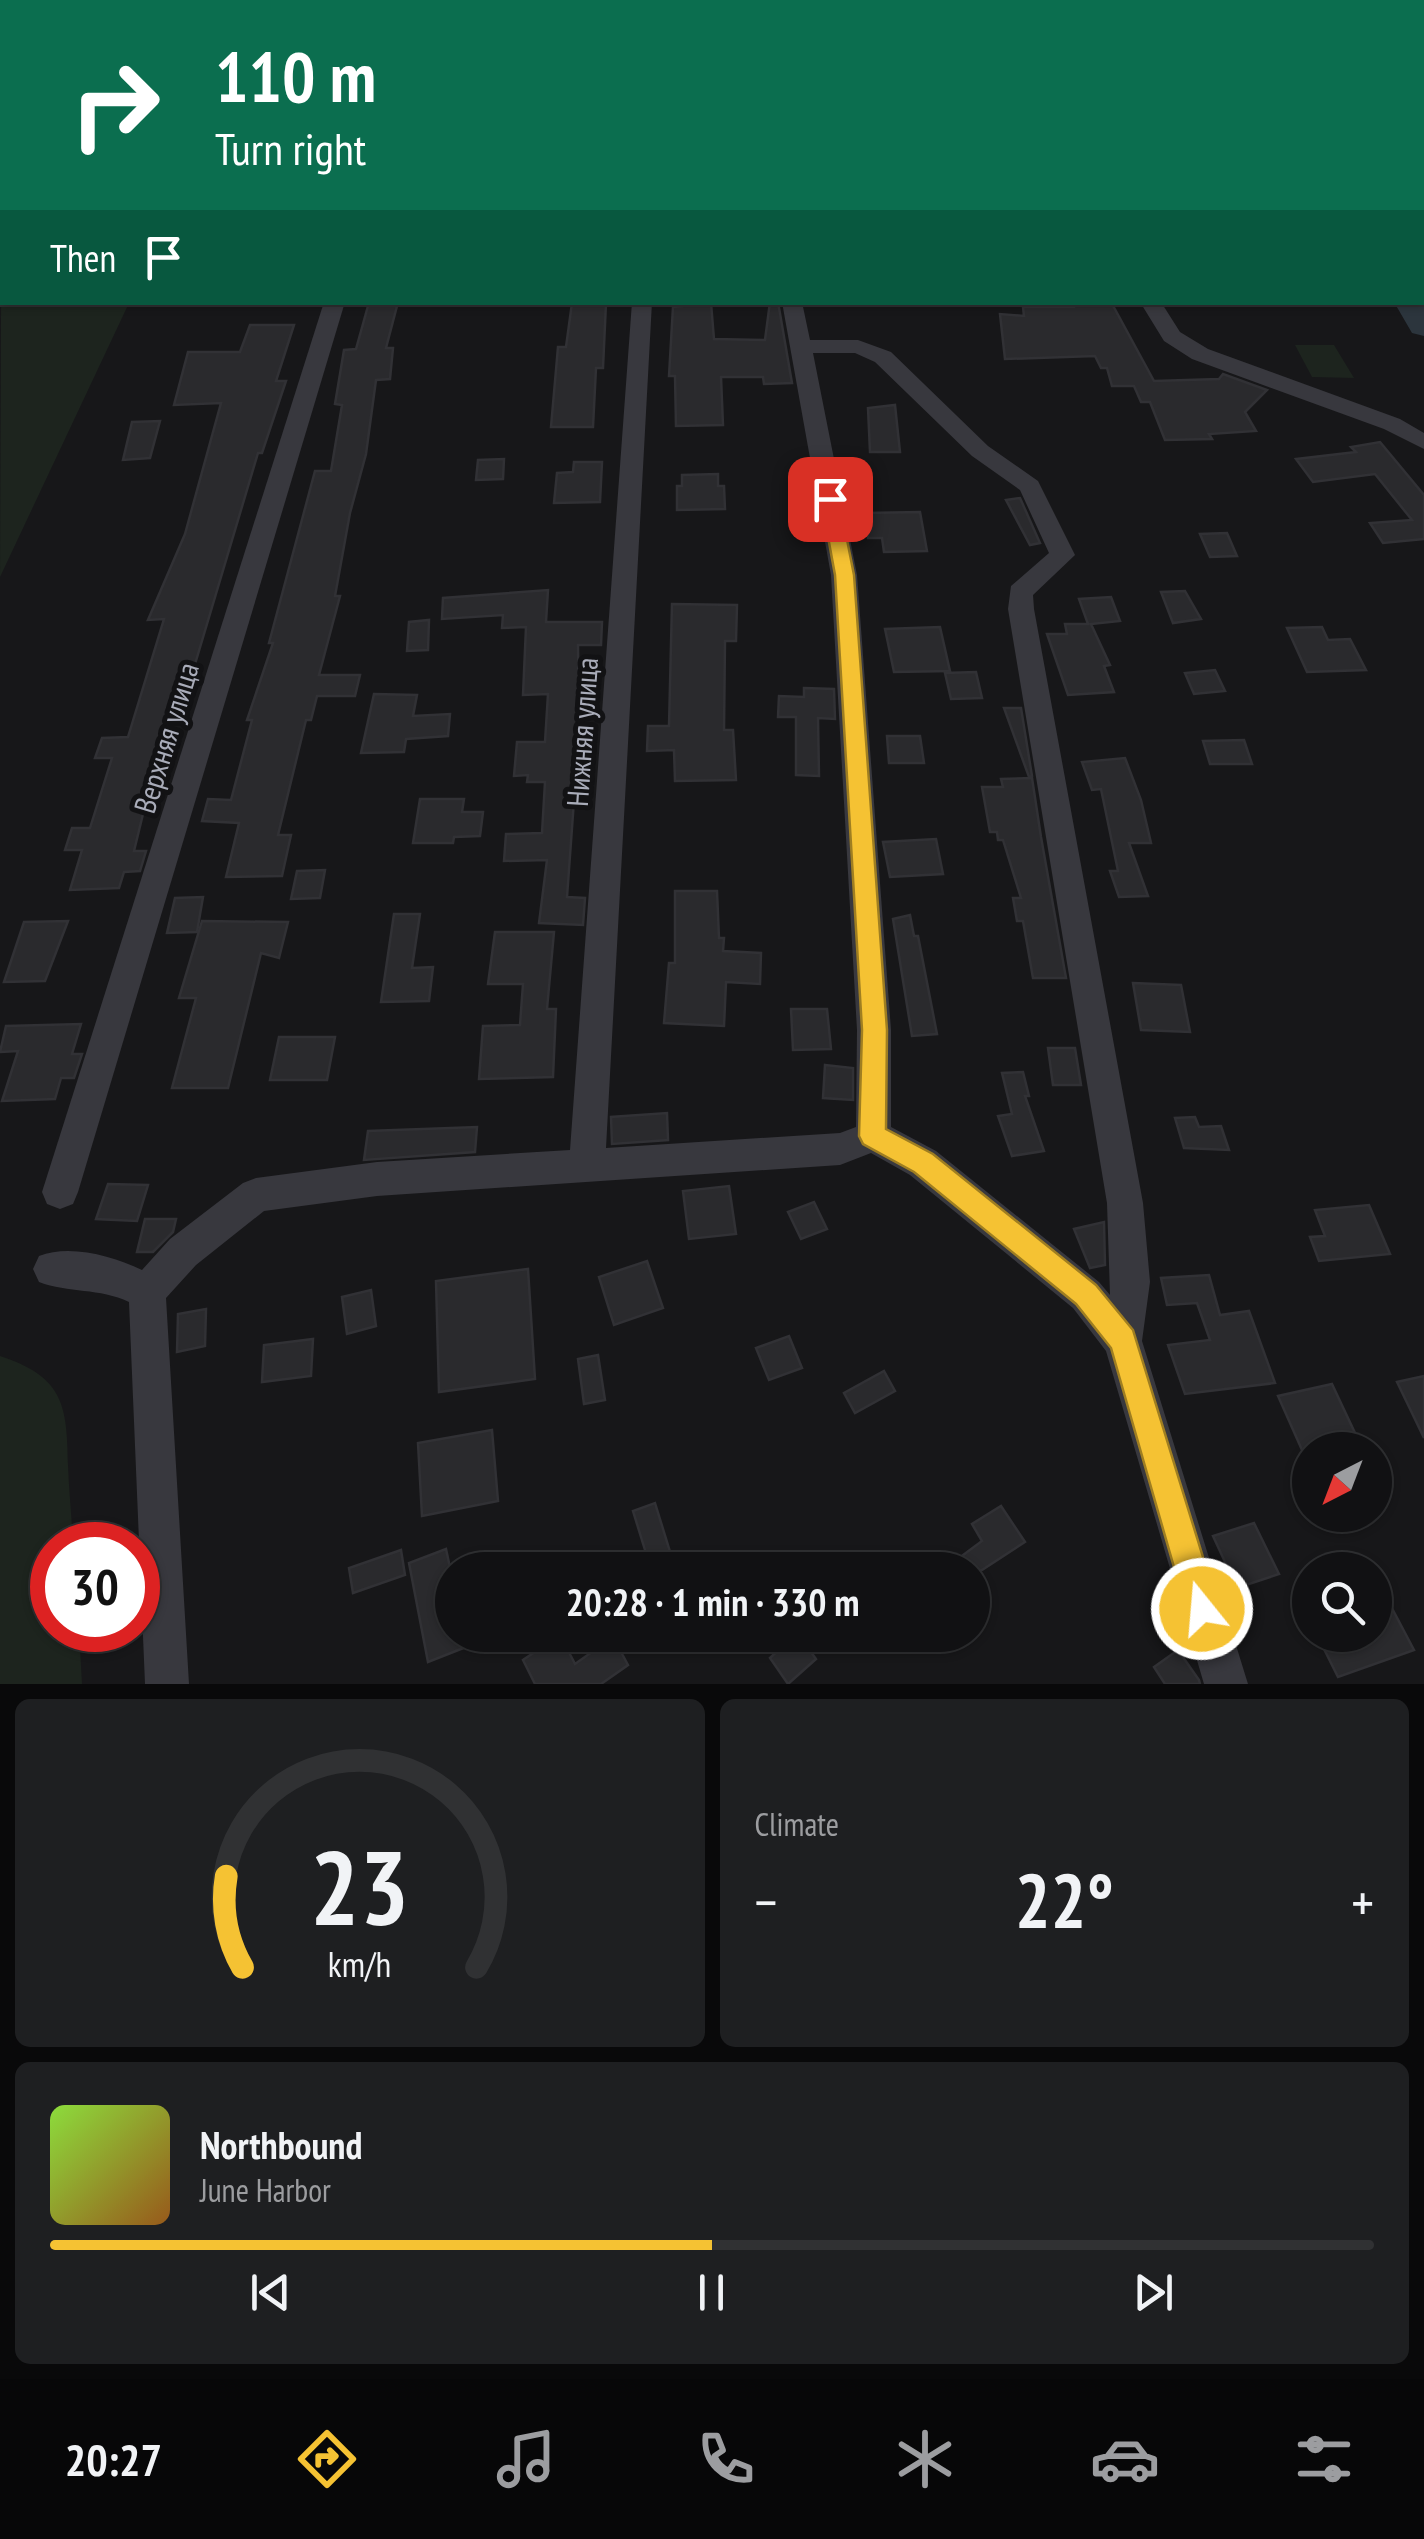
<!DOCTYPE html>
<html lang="en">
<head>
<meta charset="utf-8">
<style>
	:root { --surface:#111113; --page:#1e1f21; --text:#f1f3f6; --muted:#9c9da0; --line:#303133; --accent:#f5c233 }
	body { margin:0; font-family:"PT Sans Narrow",sans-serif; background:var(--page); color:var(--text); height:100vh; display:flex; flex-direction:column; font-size:38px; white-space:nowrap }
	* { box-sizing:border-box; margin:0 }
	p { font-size:32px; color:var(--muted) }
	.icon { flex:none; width:55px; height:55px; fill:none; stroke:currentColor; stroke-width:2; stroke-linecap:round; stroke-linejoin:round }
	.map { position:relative; height:1684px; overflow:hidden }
	.side { display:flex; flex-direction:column; gap:15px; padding:15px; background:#09090a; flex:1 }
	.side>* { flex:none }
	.guide { position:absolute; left:0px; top:0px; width:1425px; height:305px; box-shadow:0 2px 8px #0004,0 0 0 2px var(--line); background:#0b6e4f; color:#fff; overflow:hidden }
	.needle { width:65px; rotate:222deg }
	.tools { position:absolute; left:1292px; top:1432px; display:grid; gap:20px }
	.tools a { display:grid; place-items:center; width:100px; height:100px; border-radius:50%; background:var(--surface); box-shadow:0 2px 8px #0004,0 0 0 2px var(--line); font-size:50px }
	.speed { position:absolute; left:30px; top:1522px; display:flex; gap:20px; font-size:50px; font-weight:700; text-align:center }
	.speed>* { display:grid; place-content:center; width:130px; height:130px; border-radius:50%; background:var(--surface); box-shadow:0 2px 8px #0004,0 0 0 2px var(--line); line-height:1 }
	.speed .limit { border:15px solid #d22; background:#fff; color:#111 }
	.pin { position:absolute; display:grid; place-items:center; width:85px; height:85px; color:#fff; margin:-42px; border-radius:20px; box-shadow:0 5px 15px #0006 }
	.me { position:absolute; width:110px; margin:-55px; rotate:343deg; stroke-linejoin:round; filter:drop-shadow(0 0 8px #0008) }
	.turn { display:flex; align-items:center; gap:35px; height:210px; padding:0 50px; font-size:45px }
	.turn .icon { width:130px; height:130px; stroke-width:2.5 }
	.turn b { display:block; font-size:70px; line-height:85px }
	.then { display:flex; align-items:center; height:95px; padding:0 50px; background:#0003; gap:20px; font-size:38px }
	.big { font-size:75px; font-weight:800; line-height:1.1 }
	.side .tile { flex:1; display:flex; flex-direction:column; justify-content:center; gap:15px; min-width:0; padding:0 35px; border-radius:15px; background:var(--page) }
	.side .dial { align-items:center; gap:0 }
	.dial svg { height:260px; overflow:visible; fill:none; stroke:var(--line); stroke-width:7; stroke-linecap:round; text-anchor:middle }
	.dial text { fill:var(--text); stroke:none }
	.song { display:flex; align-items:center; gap:30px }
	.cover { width:120px; height:120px; border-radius:15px; background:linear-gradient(135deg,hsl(90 70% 55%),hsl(30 70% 35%)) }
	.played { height:10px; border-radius:5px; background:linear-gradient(90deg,var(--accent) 50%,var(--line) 50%) }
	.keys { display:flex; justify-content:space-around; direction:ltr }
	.heat { display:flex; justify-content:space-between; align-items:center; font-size:55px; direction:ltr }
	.side .tiles { flex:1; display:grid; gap:15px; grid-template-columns:1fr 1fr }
	.tile:last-child { grid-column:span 2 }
	.trip { position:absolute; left:435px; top:1552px; width:555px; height:100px; border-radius:50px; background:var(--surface); box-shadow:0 2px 8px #0004,0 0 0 2px var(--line); font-weight:800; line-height:100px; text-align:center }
	.tabs { display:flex; height:160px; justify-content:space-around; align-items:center; background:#070708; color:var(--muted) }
	.tabs .icon { width:70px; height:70px }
	.tabs .on { color:var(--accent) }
	.tabs b { font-size:45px; color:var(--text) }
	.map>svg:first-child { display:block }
	.green { fill:#1d241e }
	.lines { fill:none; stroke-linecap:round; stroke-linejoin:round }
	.river { fill:#2c353d; fill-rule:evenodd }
	.building { fill:#2a2a2d; stroke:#313135; stroke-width:2.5 }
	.street { fill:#38383e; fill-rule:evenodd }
	.route { fill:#f5c233; stroke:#9f7e21; stroke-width:2.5 }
	.labels { text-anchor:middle; stroke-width:10; stroke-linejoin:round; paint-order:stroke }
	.street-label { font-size:30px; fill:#a9acb9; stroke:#121214 }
</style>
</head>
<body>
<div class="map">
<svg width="1424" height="1684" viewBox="0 0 1424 1684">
	<rect width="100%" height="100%" fill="#171719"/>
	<!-- green -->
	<g class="green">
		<path d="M2,58V302L129,303L0,577Z"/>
		<path d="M1295,345H1334L1354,378L1312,377Z"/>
		<path d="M0,1356C64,1377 67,1405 68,1465C69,1492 72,1519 73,1545H52V1630H79L82,1684H0Z"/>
	</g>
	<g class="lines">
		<!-- river -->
		<g class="river">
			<rect x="1422" y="84" width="2" height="16"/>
			<path d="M1422,296L1424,299V336L1412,333L1394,302H1422Z"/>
		</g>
	</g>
	<!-- building -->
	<g class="building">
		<path d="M770,302H778L792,383L764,384L763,377H721L723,425L676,426L675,376H669L673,307L711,303L714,339L765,340Z"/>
		<path d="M1073,302H1111L1154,381L1219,379L1223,374L1267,390L1245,412L1256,431L1209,434L1212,439L1165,440L1150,402H1141L1134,386H1112L1107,368H1101L1095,356L1005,359L1000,314L1024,316L1023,307H1074Z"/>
		<path d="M572,303H606L603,368H596L593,427H551L558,347H566Z"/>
		<path d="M368,306H397L386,348H393L390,379L376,380L366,454L350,513L335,596H340L319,675H360L355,696H317L311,720H306L278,835H291L282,876L226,877L239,823L202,821L208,799L231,800L252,720H247L273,643H269L315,471H331L342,405L335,404L344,350L356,349Z"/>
		<path d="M250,325H294L276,381H286L262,453H258L184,701L174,715L156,777H152L134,851H146L140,871L124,872L119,888L70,890L82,850H65L72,828H90L112,758H95L102,738L128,737L164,619L148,620L185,534L221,403L174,405L188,352H240Z"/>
		<path d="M895,405L900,452H870L868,408Z"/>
		<path d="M160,421L150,458L123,460L132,422Z"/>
		<path d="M1380,442L1424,495V539L1383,543L1370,523L1412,520L1375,474L1313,482L1296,459L1356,452L1351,447Z"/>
		<path d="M504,459L503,479L476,480L478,460Z"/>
		<path d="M574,462H602L600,502L554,503L557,473L573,472Z"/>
		<path d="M718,474V486H724L725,509L677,510V486H682V475Z"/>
		<path d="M1020,498L1040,543L1030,545L1006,500Z"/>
		<path d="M920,512L927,551L884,552L882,538H868L865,513Z"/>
		<path d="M1227,533L1237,556L1210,557L1200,534Z"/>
		<path d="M548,590L546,622H602L601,645H578L579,731L567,897L585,898L583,925L539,923L547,860L504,861L506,834L542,833L545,782H527L528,775L514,776L517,742H545L548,694L523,695L526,627L502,628L503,615L442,619L443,598Z"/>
		<path d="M1185,591L1201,619L1173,623L1161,592Z"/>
		<path d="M1111,597L1120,621L1091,624L1110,665L1104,666L1114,692L1068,695L1047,634H1067L1065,624H1088L1079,599Z"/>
		<path d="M672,604L737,605L736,641H725L724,730H733L736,780L675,781L674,750L647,751L648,726H669Z"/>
		<path d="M429,620L428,650L407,651L409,622Z"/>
		<path d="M940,627L950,671L894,672L885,629Z"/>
		<path d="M1322,627L1328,640L1350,639L1366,670L1307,672L1287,628Z"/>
		<path d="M1215,670L1225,691L1194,694L1185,673Z"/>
		<path d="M976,672L982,698L951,699L945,673Z"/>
		<path d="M804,688L834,689L835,719L818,718L819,776L796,775V717H778L779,696L804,697Z"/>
		<path d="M374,694L417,695L413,716L450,714L448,736L406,739L404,752L361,753Z"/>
		<path d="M1004,708H1021L1032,776L1029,777Z"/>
		<path d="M887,736H920L924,763H889Z"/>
		<path d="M1244,740L1252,764H1210L1203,741Z"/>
		<path d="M1125,758L1141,800L1151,843H1129L1148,896L1119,897L1110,871H1118L1101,789L1092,790L1082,762Z"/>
		<path d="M1032,778L1041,837L1066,978H1033L1023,921H1017L1013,898H1021L1003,840H998L997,832H990L982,787H1003L1001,779Z"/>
		<path d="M420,799H464L462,812H483L480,836L454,837L453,843H413Z"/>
		<path d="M936,839L943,874L890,877L883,842Z"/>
		<path d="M325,870L320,898L291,899L297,871Z"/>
		<path d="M675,891H717L719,938H724L723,951L761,953L760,984L726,982L724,1026L664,1023L669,963H675Z"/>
		<path d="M203,897L197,932L167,933L175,898Z"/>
		<path d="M394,914H420L412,968L433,967L429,1001L381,1002Z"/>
		<path d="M910,915L914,936H918L937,1034L912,1036L893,919Z"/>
		<path d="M68,921L45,981L4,982L24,922Z"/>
		<path d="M202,921L288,922L279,958L261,953L228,1088H172L196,998H179Z"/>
		<path d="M495,932H554L547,1009H556L553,1077L479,1079L483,1026L520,1025L523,984H488Z"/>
		<path d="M1133,983L1181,985L1190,1032L1141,1030Z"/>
		<path d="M791,1009H827L831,1049L793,1050Z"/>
		<path d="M81,1024L72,1054H82L74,1078H61L55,1099L2,1101L18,1051L0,1052L6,1026Z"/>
		<path d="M279,1037H335L327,1080H270Z"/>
		<path d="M1048,1048H1075L1081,1085H1053Z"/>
		<path d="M825,1065L853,1068V1100L823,1098Z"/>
		<path d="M1023,1072L1029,1096H1025L1044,1151L1012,1156L998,1116L1012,1114L1002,1073Z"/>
		<path d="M667,1113L668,1140L612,1144L611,1117Z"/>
		<path d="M1195,1117L1199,1127L1221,1126L1229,1150L1184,1148L1175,1118Z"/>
		<path d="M477,1127L475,1152L364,1160L368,1131Z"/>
		<path d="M108,1184L148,1185L137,1221L96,1219Z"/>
		<path d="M729,1186L736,1234L689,1239L683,1191Z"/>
		<path d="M814,1202L827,1229L801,1239L788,1212Z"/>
		<path d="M1369,1205L1390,1254L1319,1261L1310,1237L1325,1236L1315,1210Z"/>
		<path d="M145,1219H176L173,1232L153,1252H137Z"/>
		<path d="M1104,1222L1105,1265L1090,1268L1074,1229Z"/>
		<path d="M647,1261L663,1308L614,1325L599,1277Z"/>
		<path d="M528,1269L535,1379L439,1392L436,1281Z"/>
		<path d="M1209,1275L1220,1315L1249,1311L1275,1383L1185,1394L1168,1345L1210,1340L1197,1303L1167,1305L1161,1278Z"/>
		<path d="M371,1290L376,1326L347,1334L342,1297Z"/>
		<path d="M206,1309L205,1346L177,1352L178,1314Z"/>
		<path d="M789,1336L802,1368L769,1380L756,1348Z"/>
		<path d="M313,1339L311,1376L262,1382L264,1345Z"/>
		<path d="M598,1355L605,1400L584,1404L578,1359Z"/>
		<path d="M884,1371L895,1391L855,1413L844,1393Z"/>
		<path d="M1424,1376V1438L1397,1382Z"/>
		<path d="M1332,1384L1363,1450H1302L1278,1396Z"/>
		<path d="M492,1430L498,1501L422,1516L418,1443Z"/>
		<path d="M655,1503L671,1555L649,1563L633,1511Z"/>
		<path d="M1001,1506L1025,1542L982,1570H943L982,1541L972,1524Z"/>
		<path d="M1254,1523L1279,1574L1237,1588L1213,1536Z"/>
		<path d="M446,1549L452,1577V1635L494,1636L428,1662L409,1563Z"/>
		<path d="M401,1550L405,1575L353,1593L349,1568Z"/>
		<path d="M1375,1576L1414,1650L1338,1677L1317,1635H1375Z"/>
		<path d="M560,1635L575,1664L613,1637L628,1665L601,1684H535L523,1660Z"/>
		<path d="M794,1635H799L816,1659L788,1684L770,1658Z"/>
		<path d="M1178,1650L1199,1680L1200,1684H1165L1154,1667Z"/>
	</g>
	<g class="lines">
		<!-- street -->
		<g class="street">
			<path d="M848,0H868L870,2H850Z"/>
			<rect x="1422" y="144" width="2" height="10"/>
			<path d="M1422,196L1424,197V209L1422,208Z"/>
			<path d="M324,302H345L78,1192L73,1204L60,1209L47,1204L42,1192Z"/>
			<path d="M632,302H652L606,1148L840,1133L856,1127L857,1030L831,575L782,302H802L810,340H858L891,352L988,446L1038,481L1075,555L1033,595L1034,609L1143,1203L1150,1282L1142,1341L1248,1684H1204L1106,1351L1073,1308L910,1175L871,1153L840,1165L377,1196L264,1211L196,1265L166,1298L189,1684H145L129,1302C100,1288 68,1293 39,1282L33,1269L39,1256C70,1244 112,1256 142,1270L170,1239L243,1183L256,1178L377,1162L570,1150ZM813,353H855L875,362L972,456L1020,490L1049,553L1011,586L1008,609L1107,1203L1110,1295L1099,1282L936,1151L891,1127V1030L857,575Z"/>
			<path d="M1140,302H1161L1180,332L1208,349L1400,419L1424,433V449L1384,429L1192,359L1164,341Z"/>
		</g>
	</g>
	<!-- route -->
	<path class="route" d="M830,493L839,499L854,575L887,1030L886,1129L933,1154L1096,1285L1133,1330L1219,1609L1214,1620L1202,1625L1191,1620L1186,1609L1111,1348L1076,1304L914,1172L863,1144L859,1136L862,1030L835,575L821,499Z"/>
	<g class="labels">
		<!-- street labels -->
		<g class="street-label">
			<text transform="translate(583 732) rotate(-86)" y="10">Нижняя улица</text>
			<text transform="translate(167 738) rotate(-73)" y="10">Верхняя улица</text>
		</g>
	</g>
</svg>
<div class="tools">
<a><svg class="needle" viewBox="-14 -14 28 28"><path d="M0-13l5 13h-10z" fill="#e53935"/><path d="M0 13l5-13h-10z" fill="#9c9da0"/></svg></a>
<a><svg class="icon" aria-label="search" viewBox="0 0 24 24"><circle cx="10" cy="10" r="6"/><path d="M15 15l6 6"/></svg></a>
</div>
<div class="speed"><div class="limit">30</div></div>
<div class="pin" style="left:830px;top:499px;background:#d93025"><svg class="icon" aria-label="arrive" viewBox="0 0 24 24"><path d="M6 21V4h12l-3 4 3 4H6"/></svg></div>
<svg class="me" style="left:1202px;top:1609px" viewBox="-20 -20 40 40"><circle r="17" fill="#f5c233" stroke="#fff" stroke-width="3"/><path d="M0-11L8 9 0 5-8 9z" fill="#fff"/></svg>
<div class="trip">20:28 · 1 min · 330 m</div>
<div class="guide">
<div class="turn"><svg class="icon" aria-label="right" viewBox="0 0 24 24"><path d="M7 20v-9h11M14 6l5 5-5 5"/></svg><div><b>110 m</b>Turn right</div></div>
<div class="then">Then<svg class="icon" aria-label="arrive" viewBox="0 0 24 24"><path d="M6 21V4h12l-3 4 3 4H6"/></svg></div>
</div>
</div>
<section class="side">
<div class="tiles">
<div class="tile dial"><svg viewBox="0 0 100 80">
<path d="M14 69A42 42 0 1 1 86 69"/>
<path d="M14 69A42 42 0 0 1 9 41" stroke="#f5c233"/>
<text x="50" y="56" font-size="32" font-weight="700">23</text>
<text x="50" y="72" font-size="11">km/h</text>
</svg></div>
<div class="tile"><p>Climate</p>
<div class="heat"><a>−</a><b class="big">22°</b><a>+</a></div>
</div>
<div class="tile">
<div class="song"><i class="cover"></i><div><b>Northbound</b><p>June Harbor</p></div></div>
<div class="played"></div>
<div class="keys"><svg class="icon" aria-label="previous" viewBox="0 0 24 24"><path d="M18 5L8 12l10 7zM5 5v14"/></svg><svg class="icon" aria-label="pause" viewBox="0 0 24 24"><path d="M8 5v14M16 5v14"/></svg><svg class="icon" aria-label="next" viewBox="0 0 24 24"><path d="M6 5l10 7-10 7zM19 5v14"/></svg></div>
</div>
</div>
</section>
<nav class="tabs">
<b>20:27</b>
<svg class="icon on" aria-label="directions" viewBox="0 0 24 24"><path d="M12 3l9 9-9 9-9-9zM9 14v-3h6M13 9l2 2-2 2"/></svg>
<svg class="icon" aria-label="music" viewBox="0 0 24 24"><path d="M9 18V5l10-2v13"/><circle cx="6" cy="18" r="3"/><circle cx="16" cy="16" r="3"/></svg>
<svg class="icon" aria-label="phone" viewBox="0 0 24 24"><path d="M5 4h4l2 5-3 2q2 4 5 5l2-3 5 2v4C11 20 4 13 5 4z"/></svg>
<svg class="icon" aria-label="climate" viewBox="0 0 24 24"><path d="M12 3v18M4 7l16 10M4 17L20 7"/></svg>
<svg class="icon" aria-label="car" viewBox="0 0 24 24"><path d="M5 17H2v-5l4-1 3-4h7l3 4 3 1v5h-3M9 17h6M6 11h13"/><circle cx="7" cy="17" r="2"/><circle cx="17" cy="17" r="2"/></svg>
<svg class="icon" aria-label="filters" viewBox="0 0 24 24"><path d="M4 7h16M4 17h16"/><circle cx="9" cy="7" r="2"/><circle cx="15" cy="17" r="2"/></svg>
</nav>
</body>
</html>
